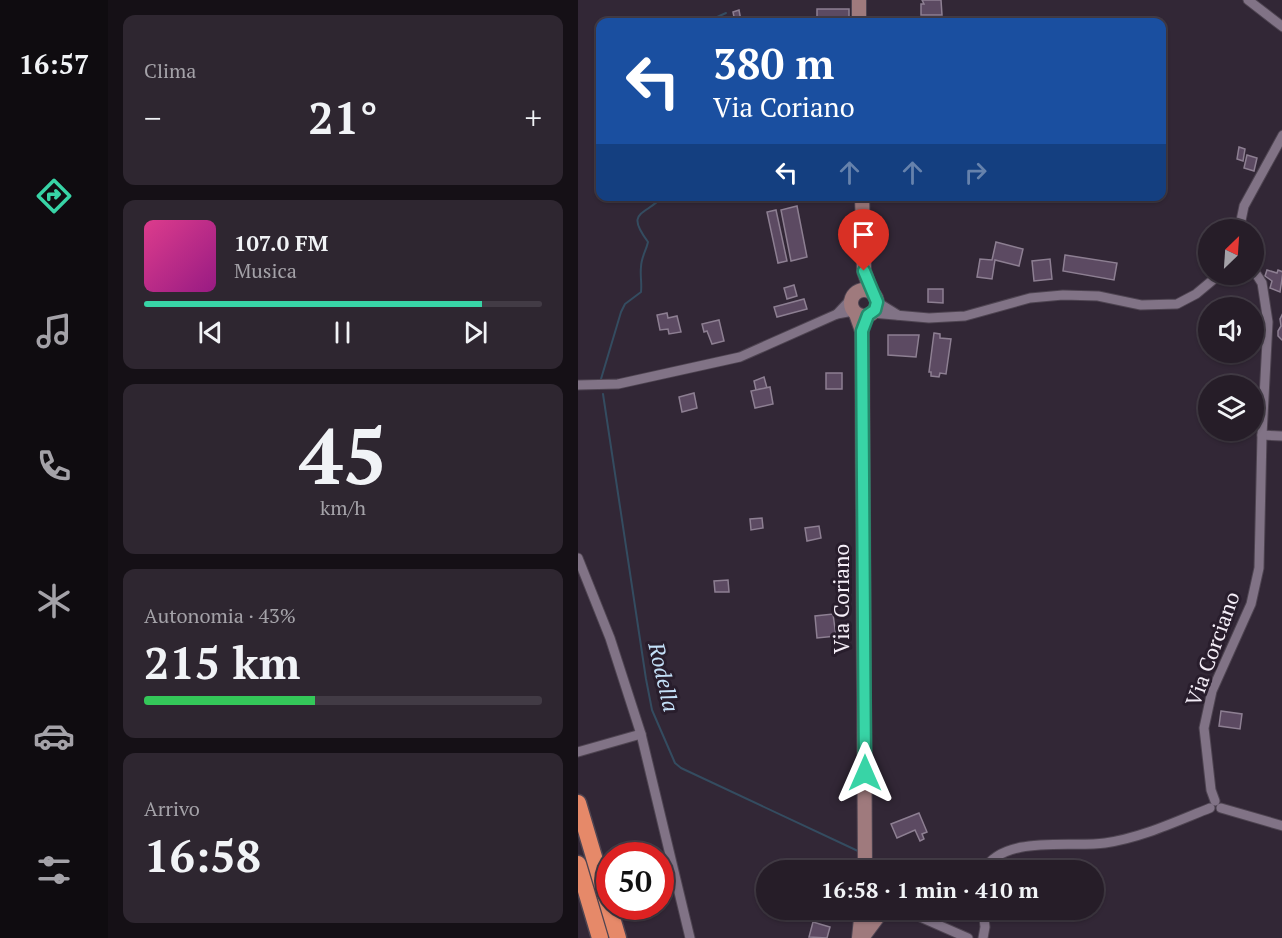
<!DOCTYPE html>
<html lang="it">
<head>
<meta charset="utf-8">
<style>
	:root { --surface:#261d28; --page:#2e2630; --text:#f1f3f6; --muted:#a4a2a8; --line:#423b45; --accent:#38d4a6 }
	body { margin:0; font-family:"PT Serif",serif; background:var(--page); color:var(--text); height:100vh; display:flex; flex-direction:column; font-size:22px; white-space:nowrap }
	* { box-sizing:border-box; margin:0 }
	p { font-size:20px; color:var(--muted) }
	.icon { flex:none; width:33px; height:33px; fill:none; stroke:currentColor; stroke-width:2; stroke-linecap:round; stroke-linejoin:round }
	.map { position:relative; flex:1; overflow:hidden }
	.drawer { display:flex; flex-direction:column; gap:15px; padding:15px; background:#151016; width:470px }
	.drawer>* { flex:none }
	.banner { position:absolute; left:18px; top:18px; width:570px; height:183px; border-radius:12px; box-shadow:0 2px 4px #0004,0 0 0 2px var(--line); background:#1a4fa0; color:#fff; overflow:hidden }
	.needle { width:39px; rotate:25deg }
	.fabs { position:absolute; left:620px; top:219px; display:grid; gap:12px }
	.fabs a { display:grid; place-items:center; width:66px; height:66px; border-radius:50%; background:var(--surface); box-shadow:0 2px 4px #0004,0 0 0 2px var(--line); font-size:30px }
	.speed { position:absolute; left:18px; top:842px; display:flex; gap:12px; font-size:30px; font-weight:700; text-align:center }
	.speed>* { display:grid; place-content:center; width:78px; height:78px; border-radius:50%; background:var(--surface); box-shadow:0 2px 4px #0004,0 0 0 2px var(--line); line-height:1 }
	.speed .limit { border:9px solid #d22; background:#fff; color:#111 }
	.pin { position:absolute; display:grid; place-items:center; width:51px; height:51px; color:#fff; margin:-62px -26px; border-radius:50% 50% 50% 0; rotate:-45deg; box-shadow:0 0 6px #0007 }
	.pin .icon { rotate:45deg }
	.me { position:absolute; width:66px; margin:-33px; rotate:0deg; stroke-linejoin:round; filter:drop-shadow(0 0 4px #0008) }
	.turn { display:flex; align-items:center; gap:21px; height:126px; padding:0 18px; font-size:27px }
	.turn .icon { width:78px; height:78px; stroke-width:2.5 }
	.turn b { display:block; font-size:42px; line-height:51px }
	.lanes { display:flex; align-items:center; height:57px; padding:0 18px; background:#0003; justify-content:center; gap:30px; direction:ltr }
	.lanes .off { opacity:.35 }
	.big { font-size:45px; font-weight:700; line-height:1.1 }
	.drawer .tile { flex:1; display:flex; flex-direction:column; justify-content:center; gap:9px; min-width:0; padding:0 21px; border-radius:12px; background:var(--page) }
	.drawer .dial { align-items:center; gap:0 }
	.dial b { font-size:78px; line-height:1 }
	.song { display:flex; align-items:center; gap:18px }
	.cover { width:72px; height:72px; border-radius:9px; background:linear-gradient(135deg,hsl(330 70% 55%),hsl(310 70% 35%)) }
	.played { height:6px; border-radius:3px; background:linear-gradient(90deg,var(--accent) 85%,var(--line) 85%) }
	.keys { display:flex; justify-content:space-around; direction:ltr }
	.heat { display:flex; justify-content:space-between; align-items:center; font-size:33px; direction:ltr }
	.charge { height:9px; border-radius:4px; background:linear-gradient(90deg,#34c759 43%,var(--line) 0) }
	.trip { position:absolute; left:178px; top:860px; width:348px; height:60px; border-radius:30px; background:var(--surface); box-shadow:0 2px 4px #0004,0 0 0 2px var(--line); font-weight:700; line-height:60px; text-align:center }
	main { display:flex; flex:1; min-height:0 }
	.tabs { display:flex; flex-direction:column; width:108px; justify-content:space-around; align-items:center; background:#0f0c10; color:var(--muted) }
	.tabs .icon { width:42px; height:42px }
	.tabs .current { color:var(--accent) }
	.tabs b { font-size:27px; color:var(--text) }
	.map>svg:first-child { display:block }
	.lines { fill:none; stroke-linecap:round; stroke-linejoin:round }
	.stream { stroke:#344c60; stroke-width:2 }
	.building { fill:#5c4a62; stroke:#8d7f92; stroke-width:1.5 }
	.street-casing { stroke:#4e4451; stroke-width:11 }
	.secondary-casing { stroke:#4e4451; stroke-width:16 }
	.highway-casing { stroke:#4e4451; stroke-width:19 }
	.street { stroke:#817386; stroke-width:9 }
	.secondary { stroke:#9f7a7d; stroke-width:14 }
	.highway { stroke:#e68969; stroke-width:16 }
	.route-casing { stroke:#248a6c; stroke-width:15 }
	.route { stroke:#38d4a6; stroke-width:10 }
	.labels { text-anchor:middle; stroke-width:6; stroke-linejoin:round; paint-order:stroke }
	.street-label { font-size:21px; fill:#f4edf7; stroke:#281d2c }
	.water-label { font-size:22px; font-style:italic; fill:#c4e0f8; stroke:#281d2c }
</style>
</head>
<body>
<main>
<nav class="tabs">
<b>16:57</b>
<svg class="icon current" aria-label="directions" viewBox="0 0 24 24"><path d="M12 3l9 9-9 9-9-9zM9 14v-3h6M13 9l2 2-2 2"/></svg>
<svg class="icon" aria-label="music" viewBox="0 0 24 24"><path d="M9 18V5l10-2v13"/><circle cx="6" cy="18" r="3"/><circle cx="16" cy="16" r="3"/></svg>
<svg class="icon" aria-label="phone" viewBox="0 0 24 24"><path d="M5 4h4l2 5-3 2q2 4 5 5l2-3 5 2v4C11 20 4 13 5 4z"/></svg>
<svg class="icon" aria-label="climate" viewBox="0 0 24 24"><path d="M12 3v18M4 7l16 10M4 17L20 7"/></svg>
<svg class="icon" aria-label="car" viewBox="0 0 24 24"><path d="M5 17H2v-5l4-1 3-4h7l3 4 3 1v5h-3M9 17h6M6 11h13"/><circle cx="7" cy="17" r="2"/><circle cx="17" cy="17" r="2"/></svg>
<svg class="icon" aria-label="filters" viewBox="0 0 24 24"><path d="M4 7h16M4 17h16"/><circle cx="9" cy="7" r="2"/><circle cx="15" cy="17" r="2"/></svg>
</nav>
<section class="drawer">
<div class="tile"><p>Clima</p>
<div class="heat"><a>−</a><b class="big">21°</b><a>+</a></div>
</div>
<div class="tile">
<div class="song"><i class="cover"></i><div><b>107.0 FM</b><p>Musica</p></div></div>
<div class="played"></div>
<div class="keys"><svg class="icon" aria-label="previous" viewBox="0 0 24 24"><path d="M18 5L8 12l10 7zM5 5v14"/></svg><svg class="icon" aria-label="pause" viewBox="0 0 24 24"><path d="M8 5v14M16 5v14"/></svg><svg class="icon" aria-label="next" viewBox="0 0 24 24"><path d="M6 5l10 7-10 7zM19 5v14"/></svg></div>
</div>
<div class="tile dial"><b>45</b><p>km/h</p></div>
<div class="tile"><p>Autonomia · 43%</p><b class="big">215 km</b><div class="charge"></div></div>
<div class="tile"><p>Arrivo</p><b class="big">16:58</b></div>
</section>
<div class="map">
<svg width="705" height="938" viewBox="0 0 705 938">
	<rect width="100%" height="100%" fill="#322736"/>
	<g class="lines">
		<!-- stream -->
		<g class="stream">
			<path d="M128,22L148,13"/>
			<path d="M23,379L43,312L47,304L63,292C64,283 62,276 63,267C63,258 68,251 70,242C46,210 68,216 85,196"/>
			<path d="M25,394L68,679L74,710L97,763L103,768L280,851"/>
			<path d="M302,861L342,870"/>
			<path d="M390,909L394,916"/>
		</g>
	</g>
	<!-- building -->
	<g class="building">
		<path d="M344,0H363L364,15H343V4H346Z"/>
		<rect x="239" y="9" width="32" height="13"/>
		<path d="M161,10L163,21L157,22L155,12Z"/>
		<path d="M661,147L667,149L665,161L659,159Z"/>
		<path d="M669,155L679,158L676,171L666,168Z"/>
		<path d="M219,206L229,257L213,261L203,210Z"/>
		<path d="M198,210L209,261L200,263L189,212Z"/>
		<path d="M675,241L682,244L675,258Z"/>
		<path d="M418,242L445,249L441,266L417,260L414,279L399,277L402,259L414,260Z"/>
		<path d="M487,255L539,263L536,280L485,271Z"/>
		<path d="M472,259L474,279L456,281L454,261Z"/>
		<path d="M689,270L699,273L700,270L705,272L702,292L692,288L694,281L687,276Z"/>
		<path d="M216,285L219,296L209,299L206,288Z"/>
		<path d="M350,289H365V303L350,302Z"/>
		<path d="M226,299L229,309L199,317L196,307Z"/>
		<path d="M89,313L90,318L99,316L103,332L91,334L90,329L82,330L79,315Z"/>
		<path d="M705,313V340H704L700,336V331L703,326L702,319Z"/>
		<path d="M141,320L146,341L134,344L129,331L126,332L124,324Z"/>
		<path d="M356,333L362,334V338L373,339L368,374L362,373L361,377L353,376V372H351Z"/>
		<path d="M310,335H341L338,357L310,355Z"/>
		<rect x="248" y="373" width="16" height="16"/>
		<path d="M186,377L189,388L178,390L176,381Z"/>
		<path d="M192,387L195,404L177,408L173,391Z"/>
		<path d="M116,393L119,408L104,412L101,397Z"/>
		<path d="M184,518L185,528L173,530L172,519Z"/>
		<path d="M241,526L243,538L229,541L227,528Z"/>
		<path d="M150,580L151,592H137L136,581Z"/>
		<path d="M255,614L258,636L239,638L237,616Z"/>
		<path d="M643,711L664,714L662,729L641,726Z"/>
		<path d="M341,813L349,832L344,834L346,839L342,841L337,830L319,838L313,824Z"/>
		<path d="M235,922L252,927L249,938L231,937Z"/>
	</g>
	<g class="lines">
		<defs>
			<g id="street">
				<path d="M670,0L705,27"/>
				<path d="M661,230L666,206L705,135"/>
				<path d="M299,302L320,315"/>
				<path d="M294,313L351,318L387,316L452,298L485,295L520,296L563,305L599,304L618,294L642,274"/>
				<path d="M259,314L273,299"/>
				<path d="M0,385L40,384L162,357L259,314L275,311"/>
				<path d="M684,435L705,436"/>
				<path d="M0,558L32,638L63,734L112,938"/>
				<path d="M0,752L63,734"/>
				<path d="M637,801L633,790L626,728L634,691L673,604L681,568L684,435L690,322L684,283L675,269"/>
				<path d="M643,808L705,826"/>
				<path d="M406,870C426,834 494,848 527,843C563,838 599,821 632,808"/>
				<path d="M405,909L407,927L405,938"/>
				<path d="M308,911L333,913L390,938"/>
			</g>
			<g id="secondary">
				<path d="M281,0V22"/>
				<path d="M284,196L286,271L293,291"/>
				<circle cx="286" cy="303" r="13"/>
				<path d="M278,314L284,331L287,870"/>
				<path d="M281,938L284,909"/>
				<path d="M284,938L301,915"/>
			</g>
			<g id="highway">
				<path d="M0,803L40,938"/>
				<path d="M0,864L22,938"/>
			</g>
		</defs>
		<!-- street casing -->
		<use href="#street" class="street-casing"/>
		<!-- secondary casing -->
		<use href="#secondary" class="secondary-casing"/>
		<!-- highway casing -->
		<use href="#highway" class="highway-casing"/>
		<!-- street -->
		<use href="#street" class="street"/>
		<!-- secondary -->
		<use href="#secondary" class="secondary"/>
		<!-- highway -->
		<use href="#highway" class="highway"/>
	</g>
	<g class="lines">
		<defs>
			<path id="route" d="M286,271L299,302L297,310L290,315L284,331L287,773"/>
		</defs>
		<!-- route casing -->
		<use href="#route" class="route-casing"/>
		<!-- route -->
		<use href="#route" class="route"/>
	</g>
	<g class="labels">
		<!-- street labels -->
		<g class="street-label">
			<text transform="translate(264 599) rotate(-90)" y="7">Via Coriano</text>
			<text transform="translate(635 649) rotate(-70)" y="7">Via Corciano</text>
		</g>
		<!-- water labels -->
		<g class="water-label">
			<text transform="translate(86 677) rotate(77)" y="8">Rodella</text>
		</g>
	</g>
</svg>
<div class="fabs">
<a><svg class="needle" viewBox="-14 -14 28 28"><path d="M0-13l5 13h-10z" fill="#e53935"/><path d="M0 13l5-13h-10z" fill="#a4a2a8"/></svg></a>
<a><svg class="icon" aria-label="sound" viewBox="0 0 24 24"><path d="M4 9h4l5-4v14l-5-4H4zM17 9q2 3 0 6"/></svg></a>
<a><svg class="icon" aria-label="layers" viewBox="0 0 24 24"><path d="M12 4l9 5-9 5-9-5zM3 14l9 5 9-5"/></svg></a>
</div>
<div class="speed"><div class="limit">50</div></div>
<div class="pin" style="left:286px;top:271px;background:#d93025"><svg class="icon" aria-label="arrive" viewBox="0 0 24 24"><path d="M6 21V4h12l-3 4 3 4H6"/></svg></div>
<svg class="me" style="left:287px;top:773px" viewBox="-20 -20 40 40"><path d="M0-17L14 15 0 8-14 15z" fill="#38d4a6" stroke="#fff" stroke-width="4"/></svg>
<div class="trip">16:58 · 1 min · 410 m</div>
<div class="banner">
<div class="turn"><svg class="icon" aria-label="left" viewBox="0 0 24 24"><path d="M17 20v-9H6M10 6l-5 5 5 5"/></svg><div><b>380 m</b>Via Coriano</div></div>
<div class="lanes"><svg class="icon" aria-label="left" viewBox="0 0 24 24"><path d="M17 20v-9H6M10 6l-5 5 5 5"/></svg><svg class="icon off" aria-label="ahead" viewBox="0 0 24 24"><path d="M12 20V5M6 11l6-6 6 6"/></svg><svg class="icon off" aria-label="ahead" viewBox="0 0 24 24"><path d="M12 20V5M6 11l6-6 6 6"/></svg><svg class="icon off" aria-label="right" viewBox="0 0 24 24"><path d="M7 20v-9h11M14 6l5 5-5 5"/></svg></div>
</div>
</div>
</main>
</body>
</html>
